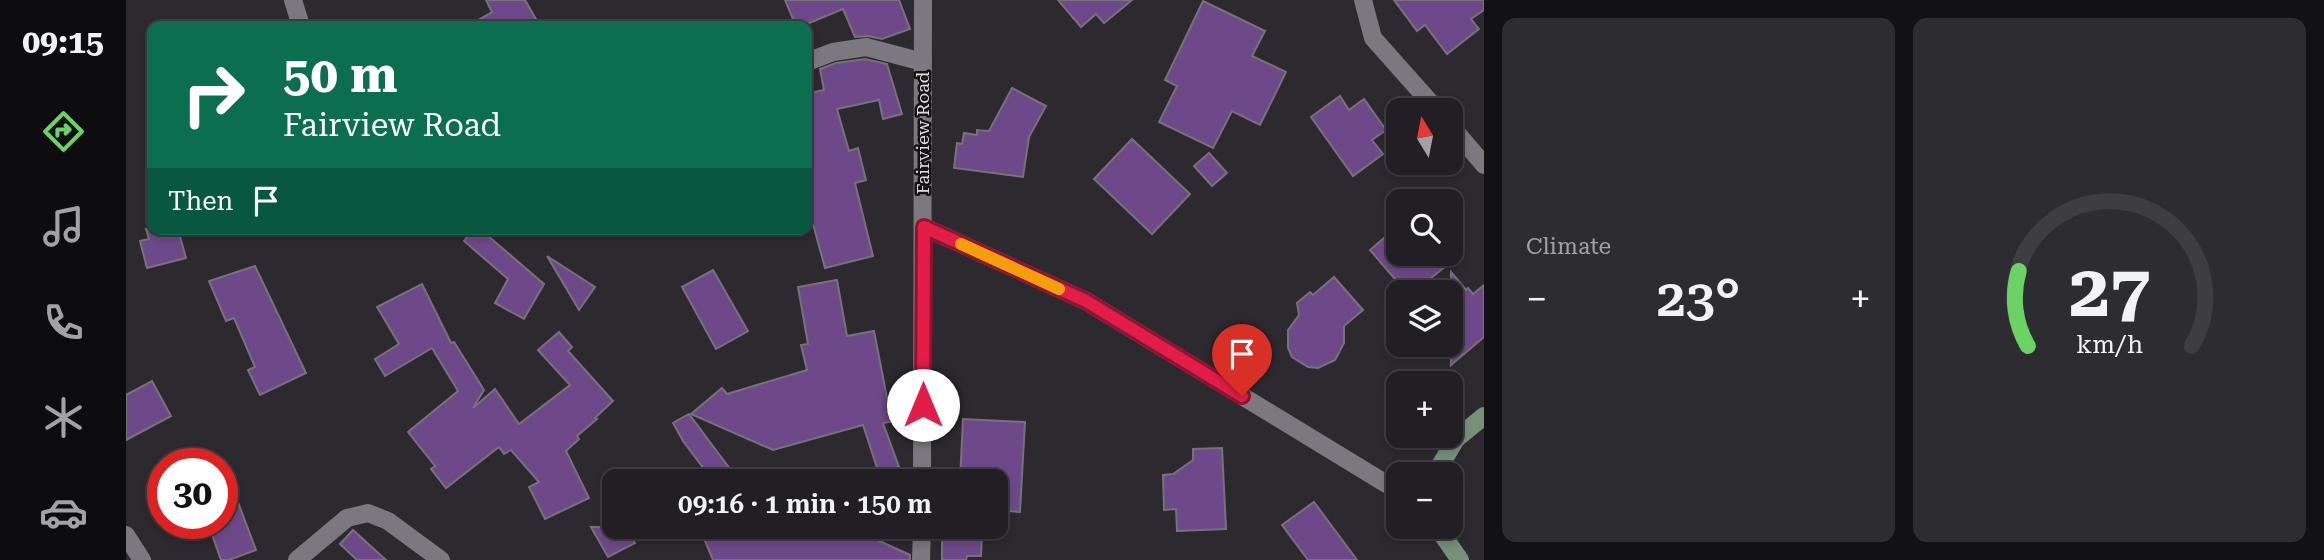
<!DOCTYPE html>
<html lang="en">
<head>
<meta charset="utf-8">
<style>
	:root { --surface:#211f23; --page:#2d2c30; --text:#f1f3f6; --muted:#a2a2a6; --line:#3e3d41; --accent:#6ad363 }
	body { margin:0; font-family:"Roboto Serif",serif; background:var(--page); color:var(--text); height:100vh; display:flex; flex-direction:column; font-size:26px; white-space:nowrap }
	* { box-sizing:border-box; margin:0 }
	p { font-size:23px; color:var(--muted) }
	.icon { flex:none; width:38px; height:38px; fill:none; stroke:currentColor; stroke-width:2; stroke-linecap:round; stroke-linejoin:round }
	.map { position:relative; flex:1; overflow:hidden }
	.details { display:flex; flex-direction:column; gap:18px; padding:18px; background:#121113; width:840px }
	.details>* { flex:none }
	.top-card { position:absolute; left:21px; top:21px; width:665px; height:214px; border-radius:14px; box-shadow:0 4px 10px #0003,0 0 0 2px var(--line); background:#0b6e4f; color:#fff; overflow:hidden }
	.needle { width:46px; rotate:350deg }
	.tools { position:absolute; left:1260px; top:98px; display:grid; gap:14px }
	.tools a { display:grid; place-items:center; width:77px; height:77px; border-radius:14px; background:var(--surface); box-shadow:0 4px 10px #0003,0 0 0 2px var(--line); font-size:35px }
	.speed { position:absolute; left:21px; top:448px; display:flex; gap:14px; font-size:35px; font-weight:700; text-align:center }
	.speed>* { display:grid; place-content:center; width:91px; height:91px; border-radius:50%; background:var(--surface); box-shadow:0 4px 10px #0003,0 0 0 2px var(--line); line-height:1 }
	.speed .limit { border:10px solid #d22; background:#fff; color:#111 }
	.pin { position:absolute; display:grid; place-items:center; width:60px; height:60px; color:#fff; margin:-72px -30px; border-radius:50% 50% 50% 0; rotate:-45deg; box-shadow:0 0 7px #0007 }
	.pin .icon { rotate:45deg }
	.me { position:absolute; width:77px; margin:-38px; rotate:0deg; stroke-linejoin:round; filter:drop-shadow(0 0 5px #0008) }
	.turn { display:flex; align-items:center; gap:24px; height:147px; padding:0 21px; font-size:32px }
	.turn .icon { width:91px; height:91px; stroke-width:2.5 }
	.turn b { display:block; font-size:49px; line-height:60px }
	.then { display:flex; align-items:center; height:66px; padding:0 21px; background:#0003; gap:14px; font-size:26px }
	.big { font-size:52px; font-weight:600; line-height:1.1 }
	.details .card { flex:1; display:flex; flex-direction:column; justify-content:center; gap:10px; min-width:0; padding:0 24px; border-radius:14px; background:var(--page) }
	.details .dial { align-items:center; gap:0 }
	.dial svg { height:182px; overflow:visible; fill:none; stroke:var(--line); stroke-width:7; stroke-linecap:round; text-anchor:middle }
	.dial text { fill:var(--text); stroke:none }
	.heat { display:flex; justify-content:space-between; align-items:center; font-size:38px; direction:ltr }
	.details .tiles { flex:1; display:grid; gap:18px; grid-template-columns:repeat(2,1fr) }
	.trip { position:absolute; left:476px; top:469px; width:406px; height:70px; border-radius:14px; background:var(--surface); box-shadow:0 4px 10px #0003,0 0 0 2px var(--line); font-weight:600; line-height:70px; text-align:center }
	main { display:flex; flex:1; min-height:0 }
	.tabs { display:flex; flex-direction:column; width:126px; justify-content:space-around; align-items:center; background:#0d0c0e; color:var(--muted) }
	.tabs .icon { width:49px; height:49px }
	.tabs .current { color:var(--accent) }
	.tabs b { font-size:32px; color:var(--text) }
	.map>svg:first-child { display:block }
	.building { fill:#6e498a; stroke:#767279; stroke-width:2 }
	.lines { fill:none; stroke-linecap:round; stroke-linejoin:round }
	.street { stroke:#7c787f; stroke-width:18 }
	.secondary { stroke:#779078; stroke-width:18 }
	.route-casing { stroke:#92132f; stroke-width:18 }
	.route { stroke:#e11d48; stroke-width:12 }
	.slow { stroke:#f59e0b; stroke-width:12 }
	.labels { text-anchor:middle; stroke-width:5; stroke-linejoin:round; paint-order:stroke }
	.street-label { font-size:18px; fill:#dfdde1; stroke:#141215 }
</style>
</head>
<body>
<main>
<nav class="tabs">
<b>09:15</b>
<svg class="icon current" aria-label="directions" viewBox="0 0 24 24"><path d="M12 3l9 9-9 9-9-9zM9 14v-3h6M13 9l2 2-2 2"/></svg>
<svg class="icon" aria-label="music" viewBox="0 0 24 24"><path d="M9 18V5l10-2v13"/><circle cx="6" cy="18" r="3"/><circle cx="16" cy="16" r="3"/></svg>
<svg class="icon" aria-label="phone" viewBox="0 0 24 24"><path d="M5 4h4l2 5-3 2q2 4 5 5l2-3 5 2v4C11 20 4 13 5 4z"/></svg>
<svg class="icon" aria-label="climate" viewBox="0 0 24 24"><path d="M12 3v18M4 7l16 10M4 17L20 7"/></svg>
<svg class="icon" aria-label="car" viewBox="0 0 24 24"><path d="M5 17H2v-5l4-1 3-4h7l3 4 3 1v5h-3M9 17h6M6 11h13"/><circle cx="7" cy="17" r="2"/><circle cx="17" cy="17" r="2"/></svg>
</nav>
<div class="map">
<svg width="1358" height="560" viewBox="0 0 1358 560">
	<rect width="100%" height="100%" fill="#2c292f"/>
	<!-- building -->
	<g class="building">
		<path d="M360,0H399L414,26H342L366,12Z"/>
		<path d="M659,0H773L784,29L756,39L742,36L729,37L717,9L676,26H670Z"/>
		<path d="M932,0H1006L978,23L970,14L955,27Z"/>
		<path d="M1268,0H1358V10L1345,19L1353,29L1321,54L1299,25L1291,31Z"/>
		<path d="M1077,1L1139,31L1126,56L1160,72L1134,125L1106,111L1087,148L1033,122L1051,86L1039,80Z"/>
		<path d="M739,59L761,64L776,114L757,119L753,100L711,109L723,151L732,148L740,180L729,183L747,256L699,268L681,202V103L686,102L684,93L698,90L694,69L710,63Z"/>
		<path d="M886,88L920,106L903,137L897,177L828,168L831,143L836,144L838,133L851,135V130L863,131Z"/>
		<path d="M1214,96L1223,110L1238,99L1260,130L1246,140L1257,154L1227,176L1185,117Z"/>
		<path d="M1006,139L1064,194L1026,234L968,179Z"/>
		<path d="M1083,153L1101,173L1086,186L1068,166Z"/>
		<path d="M1272,226V254H1309L1320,266L1288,292H1280L1244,250Z"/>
		<path d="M20,229H52L60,258L21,268L14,241L23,239Z"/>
		<path d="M348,229H354L418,284L398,319L369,303L382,279L338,241Z"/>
		<path d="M421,256L469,287L453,310Z"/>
		<path d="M129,266L180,373L134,395L122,370L129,367L108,318L100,321L83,281Z"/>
		<path d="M587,270L622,331L590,349L556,287Z"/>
		<path d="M1325,272L1340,290L1342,288L1347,294L1358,285V337L1325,365Z"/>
		<path d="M1208,277L1237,310L1218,326V343L1209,360L1192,368L1182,367L1166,357L1162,348V330L1173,315L1171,303L1184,292L1187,295Z"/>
		<path d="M711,280L721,336L748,331L761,398L785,395V419L757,423L773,467L753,474L737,425L647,450L565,414L596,388L601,394L681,370L675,345L682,344L672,287Z"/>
		<path d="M296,284L325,343L328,342L358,390L347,408L369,389L393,424L444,385L412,350L433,332L446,347L442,351L487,401L469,418L471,419L451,436L453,439L440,451L463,498L419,519L403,487L413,482L385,450L378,454L373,447L320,488L305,469L309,466L282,432L332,391L306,348L259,376L249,359L273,344L251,307Z"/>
		<path d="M26,381L45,416L0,440V395Z"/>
		<path d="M563,414L613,481H587L557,441L547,423Z"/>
		<path d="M837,419L899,422L894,512L870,510V481H834Z"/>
		<path d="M1096,448L1100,529L1051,531L1050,509L1038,510L1037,475L1047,474L1067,460V449Z"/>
		<path d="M96,465H98L130,550L103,560H95L82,523H96Z"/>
		<path d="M1188,502L1231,560H1182L1156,525Z"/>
		<path d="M465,527H500L509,543L482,557Z"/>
		<path d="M573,527H723L784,555V560H587Z"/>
		<path d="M227,530L260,560H231L214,544Z"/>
		<path d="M816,533L856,534L855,556H841L840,560H816Z"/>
	</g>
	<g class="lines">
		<!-- street -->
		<g class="street">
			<path d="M167,0L175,26"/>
			<path d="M1237,0L1247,38L1311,110"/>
			<path d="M681,62L707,52L740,47L797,62"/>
			<path d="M1325,126L1358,165"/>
			<path d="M798,227L960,301L1272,491"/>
			<path d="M796,481L797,0"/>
			<path d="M0,535L16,560"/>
			<path d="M171,560L221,518L242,513L262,521L315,560"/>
			<path d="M795,560L796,527"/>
		</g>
		<!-- secondary -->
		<g class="secondary">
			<path d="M1309,474L1330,439L1358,416"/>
			<path d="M1311,527L1334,560"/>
		</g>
	</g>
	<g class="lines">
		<defs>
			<path id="route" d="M797,405L798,227L960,301L1116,396"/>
		</defs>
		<!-- route casing -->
		<use href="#route" class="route-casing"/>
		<!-- route -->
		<use href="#route" class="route"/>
		<!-- slow -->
		<path class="slow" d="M835,244L933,289"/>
	</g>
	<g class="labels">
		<!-- street labels -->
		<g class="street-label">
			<text transform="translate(797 133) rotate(-90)" y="6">Fairview Road</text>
		</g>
	</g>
</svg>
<div class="tools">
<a><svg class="needle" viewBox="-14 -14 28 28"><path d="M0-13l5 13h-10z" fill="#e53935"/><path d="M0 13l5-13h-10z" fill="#a2a2a6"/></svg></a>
<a><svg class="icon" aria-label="search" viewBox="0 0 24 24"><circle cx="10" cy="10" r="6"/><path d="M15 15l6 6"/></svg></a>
<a><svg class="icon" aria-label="layers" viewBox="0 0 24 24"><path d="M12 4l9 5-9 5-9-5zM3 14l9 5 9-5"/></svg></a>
<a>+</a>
<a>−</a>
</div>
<div class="speed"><div class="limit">30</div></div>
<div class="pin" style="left:1116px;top:396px;background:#d93025"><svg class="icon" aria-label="arrive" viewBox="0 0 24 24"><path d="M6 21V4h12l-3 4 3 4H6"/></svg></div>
<svg class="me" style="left:797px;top:405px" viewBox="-20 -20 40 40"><circle r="19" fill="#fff"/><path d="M0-13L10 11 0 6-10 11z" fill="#e11d48"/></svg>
<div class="trip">09:16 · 1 min · 150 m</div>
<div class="top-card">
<div class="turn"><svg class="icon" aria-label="right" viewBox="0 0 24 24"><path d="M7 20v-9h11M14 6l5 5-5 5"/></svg><div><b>50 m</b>Fairview Road</div></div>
<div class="then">Then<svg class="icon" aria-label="arrive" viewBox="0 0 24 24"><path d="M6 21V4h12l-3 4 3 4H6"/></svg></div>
</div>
</div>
<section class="details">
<div class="tiles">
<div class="card"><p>Climate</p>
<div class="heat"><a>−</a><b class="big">23°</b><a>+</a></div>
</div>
<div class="card dial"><svg viewBox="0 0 100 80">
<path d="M14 69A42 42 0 1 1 86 69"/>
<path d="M14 69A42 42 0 0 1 10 36" stroke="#6ad363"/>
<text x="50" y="56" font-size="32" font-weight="700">27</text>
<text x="50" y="72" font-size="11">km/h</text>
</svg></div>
</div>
</section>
</main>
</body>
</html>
